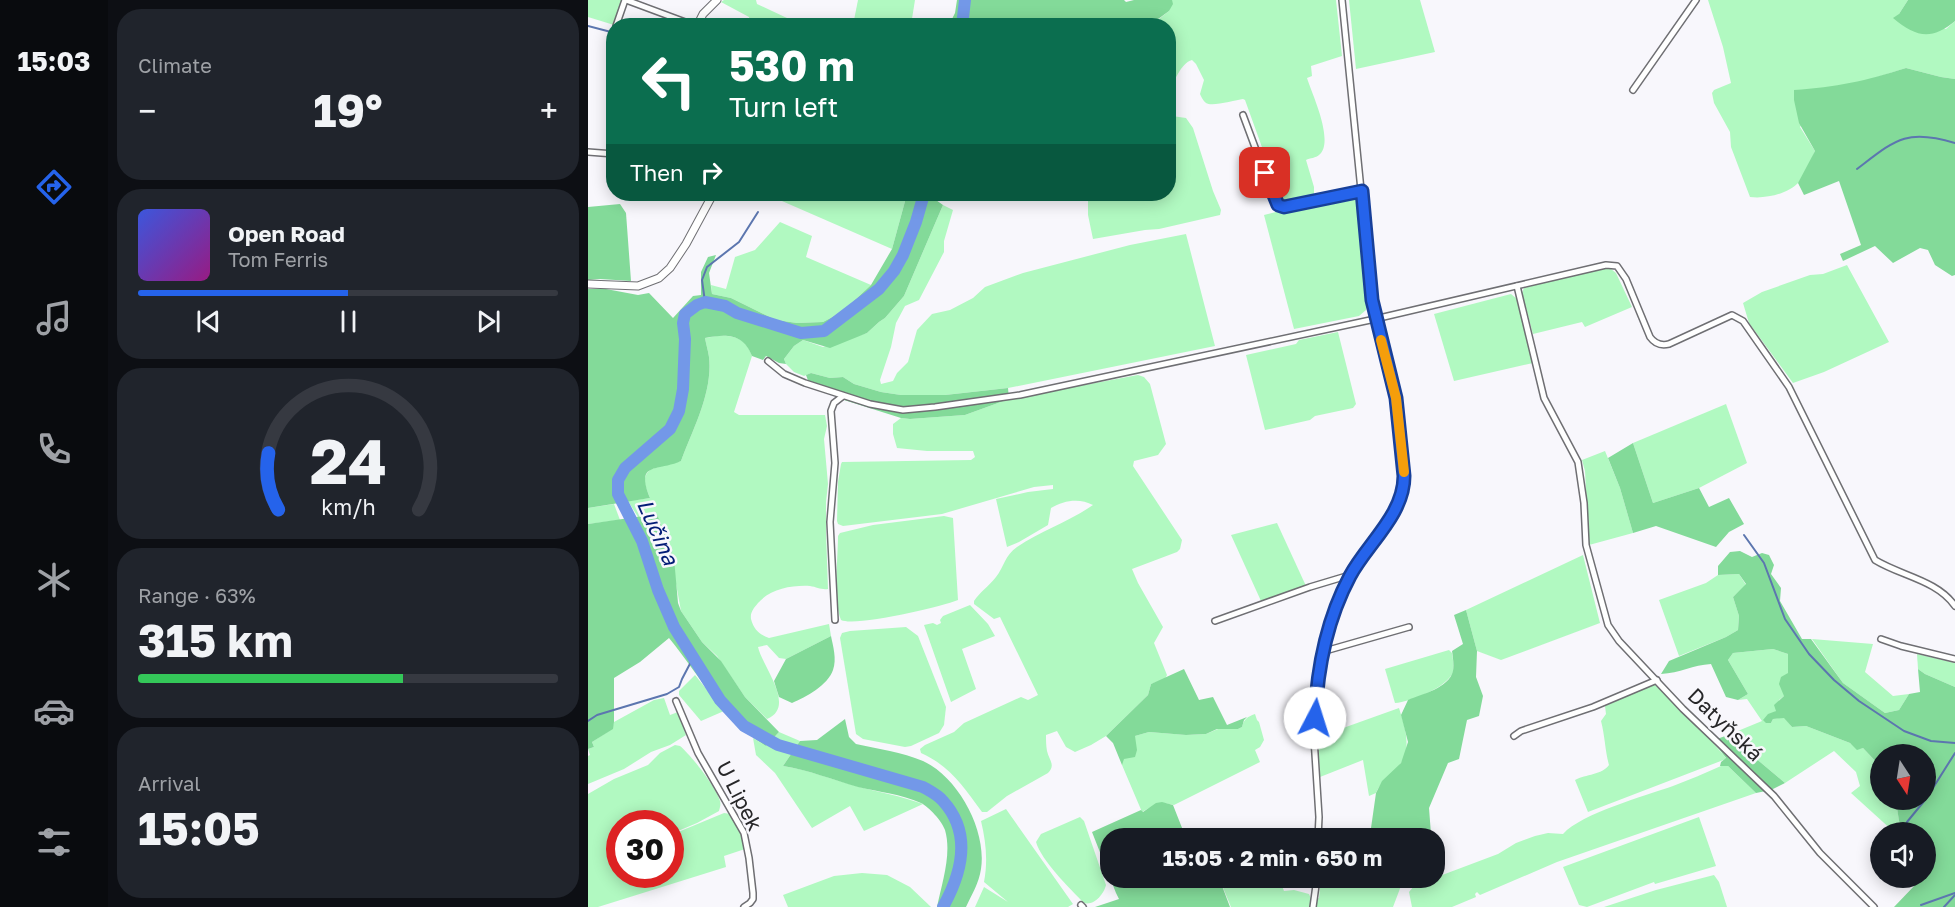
<!DOCTYPE html>
<html lang="en">
<head>
<meta charset="utf-8">
<style>
	:root { --surface:#171b24; --page:#20242c; --text:#f1f3f6; --muted:#9ea1a6; --line:#363941; --accent:#2563eb }
	body { margin:0; font-family:"Golos Text",sans-serif; background:var(--page); color:var(--text); height:100vh; display:flex; flex-direction:column; font-size:22px; white-space:nowrap }
	* { box-sizing:border-box; margin:0 }
	p { font-size:20px; color:var(--muted) }
	.icon { flex:none; width:33px; height:33px; fill:none; stroke:currentColor; stroke-width:2; stroke-linecap:round; stroke-linejoin:round }
	.map { position:relative; flex:1; overflow:hidden }
	.sheet { display:flex; flex-direction:column; gap:9px; padding:9px; background:#0d0f14; width:480px }
	.sheet>* { flex:none }
	.hud { position:absolute; left:18px; top:18px; width:570px; height:183px; border-radius:24px; box-shadow:0 3px 15px #0003; background:#0b6e4f; color:#fff; overflow:hidden }
	.needle { width:39px; rotate:168deg }
	.buttons { position:absolute; left:1282px; top:744px; display:grid; gap:12px }
	.buttons a { display:grid; place-items:center; width:66px; height:66px; border-radius:50%; background:var(--surface); box-shadow:0 3px 15px #0003; font-size:30px }
	.speed { position:absolute; left:18px; top:810px; display:flex; gap:12px; font-size:30px; font-weight:700; text-align:center }
	.speed>* { display:grid; place-content:center; width:78px; height:78px; border-radius:50%; background:var(--surface); box-shadow:0 3px 15px #0003; line-height:1 }
	.speed .limit { border:9px solid #d22; background:#fff; color:#111 }
	.pin { position:absolute; display:grid; place-items:center; width:51px; height:51px; color:#fff; margin:-26px; border-radius:12px; box-shadow:0 3px 9px #0006 }
	.me { position:absolute; width:66px; margin:-33px; rotate:5deg; stroke-linejoin:round; filter:drop-shadow(0 0 4px #0008) }
	.turn { display:flex; align-items:center; gap:21px; height:126px; padding:0 24px; font-size:27px }
	.turn .icon { width:78px; height:78px; stroke-width:2.5 }
	.turn b { display:block; font-size:42px; line-height:51px }
	.then { display:flex; align-items:center; height:57px; padding:0 24px; background:#0003; gap:12px; font-size:22px }
	.big { font-size:45px; font-weight:700; line-height:1.1 }
	.sheet .widget { flex:1; display:flex; flex-direction:column; justify-content:center; gap:9px; min-width:0; padding:0 21px; border-radius:24px; background:var(--page) }
	.sheet .dial { align-items:center; gap:0 }
	.dial svg { height:156px; overflow:visible; fill:none; stroke:var(--line); stroke-width:7; stroke-linecap:round; text-anchor:middle }
	.dial text { fill:var(--text); stroke:none }
	.song { display:flex; align-items:center; gap:18px }
	.cover { width:72px; height:72px; border-radius:9px; background:linear-gradient(135deg,hsl(230 70% 55%),hsl(310 70% 35%)) }
	.played { height:6px; border-radius:3px; background:linear-gradient(90deg,var(--accent) 50%,var(--line) 50%) }
	.keys { display:flex; justify-content:space-around; direction:ltr }
	.heat { display:flex; justify-content:space-between; align-items:center; font-size:33px; direction:ltr }
	.charge { height:9px; border-radius:4px; background:linear-gradient(90deg,#34c759 63%,var(--line) 0) }
	.trip { position:absolute; left:512px; top:828px; width:345px; height:60px; border-radius:24px; background:var(--surface); box-shadow:0 3px 15px #0003; font-weight:700; line-height:60px; text-align:center }
	main { display:flex; flex:1; min-height:0 }
	.tabs { display:flex; flex-direction:column; width:108px; justify-content:space-around; align-items:center; background:#090b0e; color:var(--muted) }
	.tabs .icon { width:42px; height:42px }
	.tabs .current { color:var(--accent) }
	.tabs b { font-size:27px; color:var(--text) }
	.map>svg:first-child { display:block }
	.green { fill:#b1f9c1 }
	.forest { fill:#83da99 }
	.lines { fill:none; stroke-linecap:round; stroke-linejoin:round }
	.stream { stroke:#5c76af; stroke-width:2 }
	.river { stroke:#7398e8; stroke-width:12 }
	.minor-casing { stroke:#6f6f73; stroke-width:8 }
	.tertiary-casing { stroke:#6f6f73; stroke-width:9 }
	.minor { stroke:#fff; stroke-width:5 }
	.tertiary { stroke:#fff; stroke-width:7 }
	.route-casing { stroke:#184099; stroke-width:15 }
	.route { stroke:#2563eb; stroke-width:10 }
	.slow { stroke:#f59e0b; stroke-width:10 }
	.labels { text-anchor:middle; stroke-width:5; stroke-linejoin:round; paint-order:stroke }
	.street-label { font-size:21px; fill:#272729; stroke:#f8f7fc }
	.water-label { font-size:22px; font-style:italic; fill:#031c76; stroke:#f8f7fc }
</style>
</head>
<body>
<main>
<nav class="tabs">
<b>15:03</b>
<svg class="icon current" aria-label="directions" viewBox="0 0 24 24"><path d="M12 3l9 9-9 9-9-9zM9 14v-3h6M13 9l2 2-2 2"/></svg>
<svg class="icon" aria-label="music" viewBox="0 0 24 24"><path d="M9 18V5l10-2v13"/><circle cx="6" cy="18" r="3"/><circle cx="16" cy="16" r="3"/></svg>
<svg class="icon" aria-label="phone" viewBox="0 0 24 24"><path d="M5 4h4l2 5-3 2q2 4 5 5l2-3 5 2v4C11 20 4 13 5 4z"/></svg>
<svg class="icon" aria-label="climate" viewBox="0 0 24 24"><path d="M12 3v18M4 7l16 10M4 17L20 7"/></svg>
<svg class="icon" aria-label="car" viewBox="0 0 24 24"><path d="M5 17H2v-5l4-1 3-4h7l3 4 3 1v5h-3M9 17h6M6 11h13"/><circle cx="7" cy="17" r="2"/><circle cx="17" cy="17" r="2"/></svg>
<svg class="icon" aria-label="filters" viewBox="0 0 24 24"><path d="M4 7h16M4 17h16"/><circle cx="9" cy="7" r="2"/><circle cx="15" cy="17" r="2"/></svg>
</nav>
<section class="sheet">
<div class="widget"><p>Climate</p>
<div class="heat"><a>−</a><b class="big">19°</b><a>+</a></div>
</div>
<div class="widget">
<div class="song"><i class="cover"></i><div><b>Open Road</b><p>Tom Ferris</p></div></div>
<div class="played"></div>
<div class="keys"><svg class="icon" aria-label="previous" viewBox="0 0 24 24"><path d="M18 5L8 12l10 7zM5 5v14"/></svg><svg class="icon" aria-label="pause" viewBox="0 0 24 24"><path d="M8 5v14M16 5v14"/></svg><svg class="icon" aria-label="next" viewBox="0 0 24 24"><path d="M6 5l10 7-10 7zM19 5v14"/></svg></div>
</div>
<div class="widget dial"><svg viewBox="0 0 100 80">
<path d="M14 69A42 42 0 1 1 86 69"/>
<path d="M14 69A42 42 0 0 1 9 40" stroke="#2563eb"/>
<text x="50" y="56" font-size="32" font-weight="700">24</text>
<text x="50" y="72" font-size="11">km/h</text>
</svg></div>
<div class="widget"><p>Range · 63%</p><b class="big">315 km</b><div class="charge"></div></div>
<div class="widget"><p>Arrival</p><b class="big">15:05</b></div>
</section>
<div class="map">
<svg width="1367" height="907" viewBox="0 0 1367 907">
	<rect width="100%" height="100%" fill="#f8f7fc"/>
	<!-- green -->
	<g class="green">
		<path d="M0,0H35L26,25L0,17Z"/>
		<path d="M136,0H168L169,4L199,18L200,25H162L161,17L133,2Z"/>
		<path d="M270,0H327L323,25H265Z"/>
		<path d="M584,0H748L754,56L723,66L724,76L719,78C724,94 747,142 731,155C728,158 722,158 718,160L726,187V197L702,203L693,200L657,100L655,99C647,100 624,107 618,103C615,101 613,96 612,94L616,80L608,64L604,60C593,63 585,83 581,93L580,26H562L581,11Z"/>
		<path d="M761,0H832L847,52L768,69Z"/>
		<path d="M1120,0H1320L1311,14L1358,29L1367,21V79L1353,77L1318,68L1277,81L1245,87L1212,127L1227,151C1222,161 1219,174 1211,182C1200,194 1178,199 1162,197L1143,147L1142,132L1126,103L1124,93L1126,90L1143,83L1135,47Z"/>
		<path d="M581,114L584,116L598,118L605,128L625,191L633,210L632,215L571,229L557,230L505,239L500,215V194H580Z"/>
		<path d="M188,194H319L304,249L187,198Z"/>
		<path d="M768,197L779,305L778,310L771,316L706,329L676,215L723,203Z"/>
		<path d="M355,205L365,210L356,241V252L331,300L317,306L308,323L303,347L292,380L293,384L305,381L309,373L320,362L329,330L344,314L362,310L385,298L397,287L435,273L542,245L598,234L627,346L420,388L357,395H313L293,392L266,384L255,377L242,378L223,373L216,376L206,372L198,364L196,359L206,346L215,340L235,347L279,333L291,322L297,318L316,296Z"/>
		<path d="M192,222L224,236L218,257L283,285L254,312L235,322L209,323L188,320L143,298L124,294L123,285L138,289L147,257L167,250Z"/>
		<path d="M1259,265L1301,342L1236,372L1205,383L1161,323L1155,303L1174,292L1222,275L1235,274Z"/>
		<path d="M1010,269H1023L1028,273L1044,307L997,327L994,322L945,334L934,293L936,288Z"/>
		<path d="M923,294L929,299L945,363L866,381L846,314Z"/>
		<path d="M750,332L768,404L765,408L727,416L722,420L677,430L658,355L708,344L711,340Z"/>
		<path d="M129,336C147,335 158,339 164,356L146,412L151,415H237L239,426L236,439L240,484L238,502V533L240,589C233,590 229,587 222,586C204,585 182,589 170,603C166,608 162,612 163,619C166,630 171,634 181,638L241,624L243,636L198,659L191,658L179,645L170,647C174,666 209,707 179,719L157,697L129,656L114,642L93,611L82,551L69,514L50,517L40,501L62,498C58,487 52,478 63,469L93,461C105,429 125,392 121,357C120,350 118,344 117,338Z"/>
		<path d="M550,375L556,377L562,384L578,444L570,455L546,461L545,466L594,540L592,549L589,552L544,569L550,583L575,627L566,643L579,675L577,679L563,684L560,695L518,736L503,745L487,752L478,747L469,731L458,735C458,740 458,746 459,751C461,760 468,765 460,773L419,796L399,812H394C375,786 362,766 333,753L332,749L337,745L366,732L376,723L433,697L440,700L450,695L412,617L406,619L386,604V601C392,592 401,586 408,577C416,567 417,555 429,547C453,531 482,521 505,505C492,498 476,500 463,508L460,525L431,542L419,547L408,499L440,492L465,489V485L446,487L354,514L255,526L250,524L249,521L250,482L253,464L254,462L383,460L387,457L385,451H339L309,448L305,434V424L313,418L322,419L377,415L421,399Z"/>
		<path d="M1138,404L1159,463L1111,488L1065,503L1045,443Z"/>
		<path d="M1017,451L1032,488L1045,533L1001,545L997,471L994,460Z"/>
		<path d="M26,504L32,520L0,524V508Z"/>
		<path d="M356,516L365,518L370,600C352,607 267,627 253,620C245,600 250,558 250,536L252,533L285,525Z"/>
		<path d="M689,523L718,586L673,601L643,535Z"/>
		<path d="M995,555L1012,623L913,660L889,651L878,610Z"/>
		<path d="M1151,574L1158,585L1145,597L1151,616L1150,630L1138,637L1091,656L1071,600L1118,583L1130,575Z"/>
		<path d="M382,605L400,624L407,636L374,649L388,689L363,702L336,625L345,623L349,625L353,623L352,620L355,616Z"/>
		<path d="M318,627L330,636L358,707L356,725L351,733L323,746L317,747L275,739L268,734L252,638L254,633L262,631Z"/>
		<path d="M1224,639L1285,644L1277,672L1305,696L1321,694L1311,710L1297,713L1255,683Z"/>
		<path d="M1185,649L1200,654V673L1196,696L1191,700L1188,711L1178,723H1183L1185,719L1196,717L1204,727L1218,726L1262,743L1269,749L1275,748L1293,767V800H1308L1311,821L1315,832H1306L1263,793L1272,786L1268,772L1246,751L1197,783L1140,735L1174,721L1159,699L1150,700L1160,694L1140,660L1145,653Z"/>
		<path d="M861,650L864,653C865,658 866,667 865,672C860,687 822,702 807,703L797,669Z"/>
		<path d="M1329,654L1367,663V687L1337,674L1330,669Z"/>
		<path d="M107,675L136,711L113,721L91,695V691Z"/>
		<path d="M1063,685H1067L1111,726L1137,757L1138,759L1000,812L987,780C998,774 1014,775 1021,765C1017,751 1017,736 1013,721L1018,714L1017,706Z"/>
		<path d="M76,698L82,715L90,712L98,735L82,745L63,752L36,769L0,784V756L2,755L0,749L6,747L4,742L24,729L26,722L66,700Z"/>
		<path d="M811,708C817,727 825,750 810,767C800,778 795,778 788,793L781,796L775,760L732,777L730,737Z"/>
		<path d="M667,714L669,720L671,722L676,740L672,747L667,750L672,762L586,805C573,801 566,805 554,812L534,765V761L547,736L561,732L599,735L618,734L630,729H650L654,727C656,719 659,717 667,714Z"/>
		<path d="M191,732L212,741L195,766C221,770 243,779 268,786C290,792 313,796 335,804L276,831L262,806L224,828L187,773L168,755L165,738L178,746Z"/>
		<path d="M87,745L92,746C102,754 129,788 132,801C133,805 132,807 131,811L109,823L83,834L82,824H32V874H82L83,835L136,813L143,814L155,836L157,849L136,856L138,867L10,907H0V794L26,779L60,765L72,753Z"/>
		<path d="M1133,766H1140L1168,793L969,862L892,895L889,892L887,894L888,897L864,907H824L821,892L826,886L833,883L910,854L928,843L947,836L960,833L975,834C994,813 1057,796 1085,786C1101,780 1117,773 1133,766Z"/>
		<path d="M418,809L485,904L480,907H387L396,887L420,902L396,882C400,861 398,842 393,821Z"/>
		<path d="M492,817L496,821L518,885C516,894 506,906 496,903C482,889 453,860 448,842L453,834Z"/>
		<path d="M1111,817L1128,866L1067,884L1066,882L999,907L991,905L975,867Z"/>
		<path d="M274,873L299,875L322,887L343,907H200L195,895L246,876Z"/>
		<path d="M1126,875L1131,882L1139,907H1016L1068,890Z"/>
		<path d="M631,878H691L696,891L706,890L721,894L724,901L731,898L733,878H816L805,907H643Z"/>
	</g>
	<!-- forest -->
	<g class="forest">
		<path d="M369,0H536L538,2L546,0H584L585,4L581,11L562,25H361L367,13Z"/>
		<path d="M1320,0H1367V21C1343,41 1328,37 1305,18L1311,14Z"/>
		<path d="M1318,68L1353,77L1367,79V275L1364,276L1347,265L1340,250L1332,248L1305,263L1287,246L1255,261L1252,254L1273,245L1251,181L1216,195L1210,183L1227,151L1211,123L1206,100V90C1248,87 1278,81 1318,68Z"/>
		<path d="M319,194H350L348,200L355,205L316,296L297,318L291,322L279,333L242,348L215,340L206,346L196,359L198,364L191,363L178,356L175,360L164,356C155,333 138,334 117,338C118,344 120,350 121,357C125,392 105,429 93,461C69,472 47,461 62,498L0,508V289H18L50,295L61,293L85,318L105,296L113,295V272L120,257L128,255L121,273L124,294L143,298L188,320L209,323L235,322L254,312L283,285L304,249Z"/>
		<path d="M32,204L38,213L43,281L12,279L0,280V207Z"/>
		<path d="M223,373L242,378L255,377L266,384L293,392L313,395H357L420,388L421,399L377,415L322,419L313,418L256,400L243,390L221,383L218,375Z"/>
		<path d="M1045,443L1065,503L1111,488L1121,507L1141,498L1156,524L1141,532L1128,547L1068,526L1045,533L1032,488L1020,458Z"/>
		<path d="M69,514L86,558L90,603L93,611L114,642L133,661L157,697L191,732L178,746C135,720 112,676 81,638L52,662L26,678V722L25,729L4,742L6,747L0,749V524Z"/>
		<path d="M1152,551L1164,557L1174,553L1181,555L1186,565L1183,574L1193,588L1192,601L1214,639H1223L1255,683L1297,713L1311,710L1321,694L1332,692L1330,669L1337,674L1367,687V907H1306L1328,884L1329,878H1338V832H1315L1311,821L1308,801L1338,800V754H1293V767L1275,748L1269,750L1262,743L1218,726L1204,727L1196,718L1185,719L1183,723H1178L1175,720L1180,714L1188,711L1186,705L1196,696L1191,684L1193,677L1200,673V654L1185,649L1145,653L1140,660L1160,694L1150,700L1138,697L1123,664C1105,665 1092,673 1073,674L1081,661L1138,637L1150,630L1151,616L1145,597L1158,584L1151,574L1130,575V566L1142,552Z"/>
		<path d="M878,610L889,651L888,677L895,696L891,716L879,720L871,759L860,763L841,808L843,834L837,838H783L782,835L788,793L794,781L813,763L820,742L813,715L820,700C834,694 861,688 865,671C866,665 865,657 864,651L875,644L866,615Z"/>
		<path d="M243,636C245,646 249,659 245,670C240,685 218,697 204,703L191,697L186,681L198,659Z"/>
		<path d="M596,669L611,700L625,697L639,725L659,717L656,720L654,727L650,729H629L618,734L598,735L561,732L547,736L549,750L547,757L536,759L534,765L525,743L518,736L560,695L563,684Z"/>
		<path d="M257,719L261,737L268,744C290,749 314,752 335,761C370,777 399,830 393,869C391,883 384,894 378,907H349C354,883 364,854 357,830C354,821 341,807 333,803C313,794 291,792 270,787C245,780 221,770 195,766L212,741L229,740Z"/>
		<path d="M1140,735L1197,783L1183,790L1168,793L1140,766H1132L1133,762L1138,758L1127,744L1129,739Z"/>
		<path d="M574,802L585,805L598,838H522V878H631L642,907H507L531,899L528,893L504,832L553,810L555,812L568,803Z"/>
	</g>
	<g class="lines">
		<!-- stream -->
		<g class="stream">
			<path d="M0,26L23,32"/>
			<path d="M1269,169C1307,140 1318,128 1367,143"/>
			<path d="M186,196V194"/>
			<path d="M117,302L114,280L119,267L151,242L170,212"/>
			<path d="M1156,535L1176,563L1197,619L1221,654L1246,680L1271,701L1316,731L1343,741L1367,743"/>
			<path d="M0,721L9,715L79,694L91,687L94,679L105,658"/>
			<path d="M1338,799L1367,753"/>
			<path d="M1315,832L1319,822L1337,800"/>
			<path d="M1333,905L1367,893"/>
			<path d="M1356,907L1367,895"/>
		</g>
		<!-- river -->
		<g class="river">
			<path d="M374,26L377,0"/>
			<path d="M336,194L328,222L315,255L306,271L291,289L236,331L213,333L149,313L137,306L117,302L109,305L97,314L95,323L97,339L95,389L91,411L82,429L37,468L30,480V494L54,541L70,590L86,627L132,700L156,726L190,745L335,787C342,791 350,795 355,801C384,833 374,873 355,907"/>
		</g>
		<defs>
			<g id="minor">
				<path d="M38,0L108,26"/>
				<path d="M28,26L37,0"/>
				<path d="M1045,90L1108,0"/>
				<path d="M655,115L684,193L690,205L696,207L774,191"/>
				<path d="M0,152L26,154"/>
				<path d="M929,286L956,398L990,462L996,503L998,545L1020,625L1031,641L1095,709L1186,796L1232,853L1286,907"/>
				<path d="M180,361L196,374L217,383L282,404L315,410L347,407L432,395L787,319L1018,265L1029,266L1038,279L1062,337C1067,344 1073,346 1081,344L1144,315L1155,321L1201,387L1287,560C1313,576 1349,580 1367,606"/>
				<path d="M247,620L242,522L247,463L243,411L246,403L255,396"/>
				<path d="M627,621L722,587L762,575"/>
				<path d="M1293,639L1313,646L1367,659"/>
				<path d="M737,651L821,627"/>
				<path d="M88,701L110,753L156,833L161,858L165,893V899L162,903L156,907"/>
				<path d="M926,736L933,731L1005,707L1069,680"/>
				<path d="M730,838L731,817L726,738L728,699L739,632L762,575L807,509L816,487L808,398L784,300L754,0"/>
				<path d="M493,905L495,907"/>
				<path d="M725,907L729,878"/>
			</g>
			<g id="tertiary">
				<path d="M109,26L115,14L129,0"/>
				<path d="M0,284L50,286L71,278L82,268L98,244L125,194"/>
			</g>
		</defs>
		<!-- minor casing -->
		<use href="#minor" class="minor-casing"/>
		<!-- tertiary casing -->
		<use href="#tertiary" class="tertiary-casing"/>
		<!-- minor -->
		<use href="#minor" class="minor"/>
		<!-- tertiary -->
		<use href="#tertiary" class="tertiary"/>
	</g>
	<g class="lines">
		<defs>
			<path id="route" d="M677,173L690,205L696,207L774,191L784,300L808,398L816,476C816,515 779,544 762,576C739,619 729,670 727,718"/>
		</defs>
		<!-- route casing -->
		<use href="#route" class="route-casing"/>
		<!-- route -->
		<use href="#route" class="route"/>
		<!-- slow -->
		<path class="slow" d="M793,340L808,398L816,472"/>
	</g>
	<g class="labels">
		<!-- street labels -->
		<g class="street-label">
			<text transform="translate(1137 725) rotate(44)" y="7">Datyňská</text>
			<text transform="translate(151 796) rotate(63)" y="7">U Lipek</text>
		</g>
		<!-- water labels -->
		<g class="water-label">
			<text transform="translate(70 532) rotate(66)" y="8">Lučina</text>
		</g>
	</g>
</svg>
<div class="buttons">
<a><svg class="needle" viewBox="-14 -14 28 28"><path d="M0-13l5 13h-10z" fill="#e53935"/><path d="M0 13l5-13h-10z" fill="#9ea1a6"/></svg></a>
<a><svg class="icon" aria-label="sound" viewBox="0 0 24 24"><path d="M4 9h4l5-4v14l-5-4H4zM17 9q2 3 0 6"/></svg></a>
</div>
<div class="speed"><div class="limit">30</div></div>
<div class="pin" style="left:677px;top:173px;background:#d93025"><svg class="icon" aria-label="arrive" viewBox="0 0 24 24"><path d="M6 21V4h12l-3 4 3 4H6"/></svg></div>
<svg class="me" style="left:727px;top:718px" viewBox="-20 -20 40 40"><circle r="19" fill="#fff"/><path d="M0-13L10 11 0 6-10 11z" fill="#2563eb"/></svg>
<div class="trip">15:05 · 2 min · 650 m</div>
<div class="hud">
<div class="turn"><svg class="icon" aria-label="left" viewBox="0 0 24 24"><path d="M17 20v-9H6M10 6l-5 5 5 5"/></svg><div><b>530 m</b>Turn left</div></div>
<div class="then">Then<svg class="icon" aria-label="right" viewBox="0 0 24 24"><path d="M7 20v-9h11M14 6l5 5-5 5"/></svg></div>
</div>
</div>
</main>
</body>
</html>
